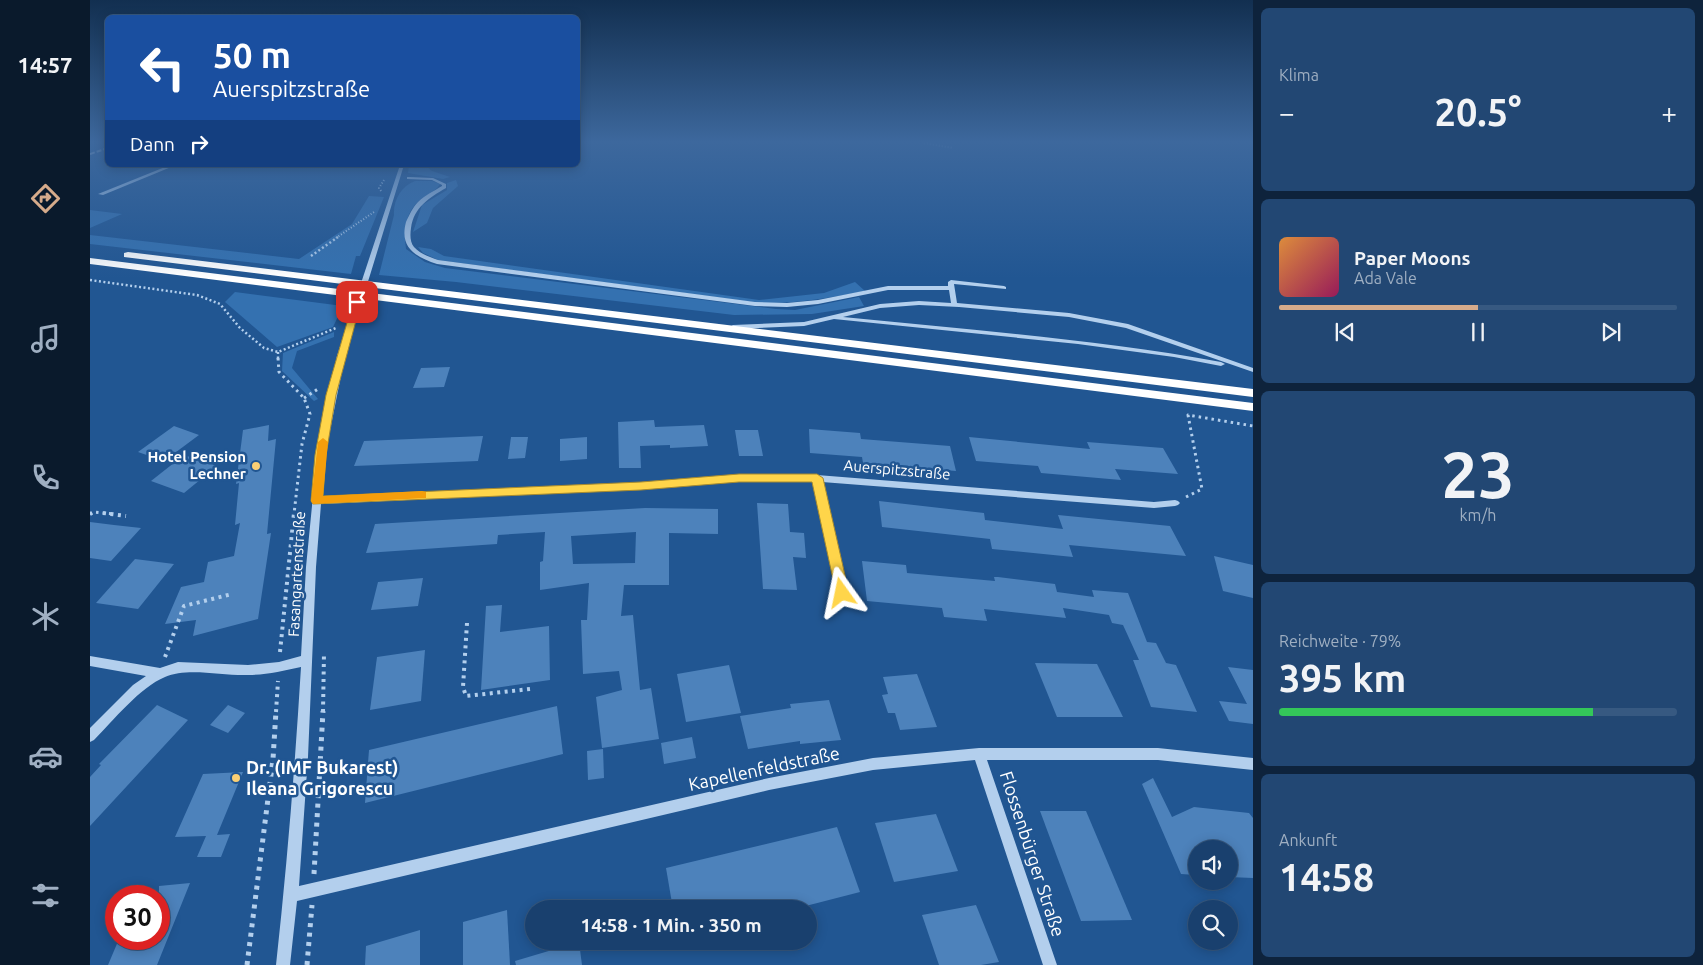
<!DOCTYPE html>
<html lang="de">
<head>
<meta charset="utf-8">
<style>
	:root { --surface:#19406e; --page:#224773; --text:#f1f3f6; --muted:#9fafc2; --line:#375981; --accent:#d6ab8b }
	body { margin:0; font-family:Ubuntu,sans-serif; background:var(--page); color:var(--text); height:100vh; display:flex; flex-direction:column; font-size:19px; white-space:nowrap }
	* { box-sizing:border-box; margin:0 }
	p { font-size:16px; color:var(--muted) }
	.icon { flex:none; width:28px; height:28px; fill:none; stroke:currentColor; stroke-width:2; stroke-linecap:round; stroke-linejoin:round }
	.map { position:relative; flex:1; overflow:hidden }
	.sheet { display:flex; flex-direction:column; gap:8px; padding:8px; background:#0e233c; width:450px }
	.sheet>* { flex:none }
	.top-card { position:absolute; left:15px; top:15px; width:475px; height:152px; border-radius:8px; box-shadow:0 2px 12px #0003,0 0 0 1px var(--line); background:#1a4fa0; color:#fff; overflow:hidden }
	.tools { position:absolute; left:1098px; top:840px; display:grid; gap:10px }
	.tools a { display:grid; place-items:center; width:50px; height:50px; border-radius:50%; background:var(--surface); box-shadow:0 2px 12px #0003,0 0 0 1px var(--line); font-size:25px }
	.speed { position:absolute; left:15px; top:885px; display:flex; gap:10px; font-size:25px; font-weight:700; text-align:center }
	.speed>* { display:grid; place-content:center; width:65px; height:65px; border-radius:50%; background:var(--surface); box-shadow:0 2px 12px #0003,0 0 0 1px var(--line); line-height:1 }
	.speed .limit { border:8px solid #d22; background:#fff; color:#111 }
	.pin { position:absolute; display:grid; place-items:center; width:42px; height:42px; color:#fff; margin:-21px; border-radius:10px; box-shadow:0 2px 8px #0006 }
	.me { position:absolute; width:55px; margin:-28px; rotate:348deg; stroke-linejoin:round; filter:drop-shadow(0 0 4px #0008) }
	.turn { display:flex; align-items:center; gap:18px; height:105px; padding:0 25px; font-size:22px }
	.turn .icon { width:65px; height:65px; stroke-width:2.5 }
	.turn b { display:block; font-size:35px; line-height:42px }
	.then { display:flex; align-items:center; height:48px; padding:0 25px; background:#0003; gap:10px; font-size:19px }
	.big { font-size:38px; font-weight:700; line-height:1.1 }
	.sheet .tile { flex:1; display:flex; flex-direction:column; justify-content:center; gap:8px; min-width:0; padding:0 18px; border-radius:8px; background:var(--page) }
	.sheet .dial { align-items:center; gap:0 }
	.dial b { font-size:65px; line-height:1 }
	.song { display:flex; align-items:center; gap:15px }
	.cover { width:60px; height:60px; border-radius:8px; background:linear-gradient(135deg,hsl(30 70% 55%),hsl(330 70% 35%)) }
	.played { height:5px; border-radius:2px; background:linear-gradient(90deg,var(--accent) 50%,var(--line) 50%) }
	.keys { display:flex; justify-content:space-around; direction:ltr }
	.heat { display:flex; justify-content:space-between; align-items:center; font-size:28px; direction:ltr }
	.charge { height:8px; border-radius:4px; background:linear-gradient(90deg,#34c759 79%,var(--line) 0) }
	.trip { position:absolute; left:435px; top:900px; width:292px; height:50px; border-radius:25px; background:var(--surface); box-shadow:0 2px 12px #0003,0 0 0 1px var(--line); font-weight:700; line-height:50px; text-align:center }
	main { display:flex; flex:1; min-height:0 }
	.tabs { display:flex; flex-direction:column; width:90px; justify-content:space-around; align-items:center; background:#0a1a2c; color:var(--muted) }
	.tabs .icon { width:35px; height:35px }
	.tabs .selected { color:var(--accent) }
	.tabs b { font-size:22px; color:var(--text) }
	.map>svg:first-child { display:block }
	.green { fill:#3471b0 }
	.building { fill:#4d82bb; fill-rule:evenodd }
	.lines { fill:none; stroke-linecap:round; stroke-linejoin:round }
	.path-far4 { stroke:#b3cfed; stroke-width:2; stroke-dasharray:1 2; stroke-linecap:butt }
	.path-far3 { stroke:#b3cfed; stroke-width:2.5; stroke-dasharray:2 2.5; stroke-linecap:butt }
	.path-far2 { stroke:#b3cfed; stroke-width:3; stroke-dasharray:2.5 4; stroke-linecap:butt }
	.path-far1 { stroke:#b3cfed; stroke-width:4; stroke-dasharray:3 4.5; stroke-linecap:butt }
	.path { stroke:#b3cfed; stroke-width:5; stroke-dasharray:4 5.5; stroke-linecap:butt }
	.minor { fill:#b3cfed; fill-rule:evenodd }
	.highway { fill:#fff; fill-rule:evenodd }
	.rail { stroke:#fff; stroke-width:2; stroke-dasharray:5 2; stroke-linecap:butt }
	.route { fill:#ffd54a; stroke:#a68a30 }
	.slow { fill:#f59e0b }
	.poi-dot { fill:#facf74; stroke:#215692; stroke-width:2 }
	.labels { text-anchor:middle; stroke-width:5; stroke-linejoin:round; paint-order:stroke }
	.poi-label { font-size:15px; font-weight:bold; fill:#fff; stroke:#215692; text-anchor:end }
	.street-label { font-size:15px; fill:#fff; stroke:#215692 }
	.near-poi-label { font-size:18px; font-weight:bold; fill:#fff; stroke:#215692; text-anchor:start }
	.near-street-label { font-size:18px; fill:#fff; stroke:#215692 }
</style>
</head>
<body>
<main>
<nav class="tabs">
<b>14:57</b>
<svg class="icon selected" aria-label="directions" viewBox="0 0 24 24"><path d="M12 3l9 9-9 9-9-9zM9 14v-3h6M13 9l2 2-2 2"/></svg>
<svg class="icon" aria-label="music" viewBox="0 0 24 24"><path d="M9 18V5l10-2v13"/><circle cx="6" cy="18" r="3"/><circle cx="16" cy="16" r="3"/></svg>
<svg class="icon" aria-label="phone" viewBox="0 0 24 24"><path d="M5 4h4l2 5-3 2q2 4 5 5l2-3 5 2v4C11 20 4 13 5 4z"/></svg>
<svg class="icon" aria-label="climate" viewBox="0 0 24 24"><path d="M12 3v18M4 7l16 10M4 17L20 7"/></svg>
<svg class="icon" aria-label="car" viewBox="0 0 24 24"><path d="M5 17H2v-5l4-1 3-4h7l3 4 3 1v5h-3M9 17h6M6 11h13"/><circle cx="7" cy="17" r="2"/><circle cx="17" cy="17" r="2"/></svg>
<svg class="icon" aria-label="filters" viewBox="0 0 24 24"><path d="M4 7h16M4 17h16"/><circle cx="9" cy="7" r="2"/><circle cx="15" cy="17" r="2"/></svg>
</nav>
<div class="map">
<svg width="1163" height="965" viewBox="0 0 1163 965">
	<rect width="100%" height="100%" fill="#215692"/>
	<!-- green -->
	<g class="green">
		<path d="M319,165H335L342,171L360,177L353,179L318,173Z"/>
		<path d="M366,180L368,186L343,208L337,223L323,232L332,205L357,190V183Z"/>
		<path d="M325,181H342L350,184C347,190 340,193 334,197C316,209 313,228 316,249L335,262L355,268L686,309L705,310L769,297L774,306L722,314L644,315L366,282L289,275L304,215C303,201 311,186 325,181Z"/>
		<path d="M279,196L294,197L270,256H266L261,274L0,244V235L209,259L262,224Z"/>
		<path d="M0,210L32,214L0,228Z"/>
		<path d="M328,247L341,249L354,256L669,300L734,293L765,282L775,291C739,298 705,304 669,303L348,260L333,253Z"/>
		<path d="M145,292L253,306L243,327L187,347L135,302Z"/>
		<path d="M244,332V337L207,351L202,368L228,399L224,401L192,371L193,353Z"/>
	</g>
	<!-- building -->
	<g class="building">
		<path d="M360,367L354,387L323,388L331,368Z"/>
		<path d="M564,420L565,427L614,425L618,446L580,448V445L550,446L551,468H529L528,422Z"/>
		<path d="M179,425L178,441L186,439L177,534L181,533L168,619L103,636L106,620L75,624L91,587L114,582L118,562L144,556L150,523L145,525L149,483L146,484L153,430Z"/>
		<path d="M84,426L109,435L74,461L48,452Z"/>
		<path d="M719,429L770,433L771,439L860,446L866,471L773,463L772,457L720,453Z"/>
		<path d="M645,430H668L673,456H649Z"/>
		<path d="M393,436L388,461L264,466L274,441Z"/>
		<path d="M421,437H438L435,458L418,459Z"/>
		<path d="M497,437V459L470,461V439Z"/>
		<path d="M879,437L1000,449L997,442L1073,448L1088,474L1025,469L1031,480L951,473L948,466L886,461Z"/>
		<path d="M94,455L127,466L94,493L61,481Z"/>
		<path d="M789,501L894,513L895,520L973,529L968,515L1080,526L1096,556L979,545L983,557L902,549L900,539L792,527Z"/>
		<path d="M667,503L698,504L700,532L714,533L716,558L703,557L707,590L673,589Z"/>
		<path d="M555,508L628,509V534L579,533V585H534L531,616L543,615L550,690L561,688L569,739L512,748L506,697L532,690L529,671L493,674L491,620H497L499,583L450,590V562L453,561L455,532L408,535L407,544L276,553L285,524ZM546,532L545,563L483,564L481,536Z"/>
		<path d="M0,522L24,525L51,528L21,561L0,558Z"/>
		<path d="M1124,556L1163,565V598L1133,591Z"/>
		<path d="M45,559L84,564L48,609L6,603Z"/>
		<path d="M772,561L816,565L817,573L905,581L904,577H908L965,584L967,592L1004,597L1002,590L1038,593L1057,642L1066,643L1076,663L1086,665L1107,712L1061,707L1043,660H1049L1033,625L1022,623L1019,615L973,608L976,618L894,609L897,621L854,617L852,608L777,601Z"/>
		<path d="M333,578L328,606L281,610L288,582Z"/>
		<path d="M412,605L410,632L459,626L460,680L391,690L396,606Z"/>
		<path d="M335,650L331,701L280,710L287,657Z"/>
		<path d="M945,663L1007,664L1033,717H967Z"/>
		<path d="M639,665L651,713L596,722L587,674Z"/>
		<path d="M1138,667L1163,670V724L1139,721L1129,701L1157,704Z"/>
		<path d="M827,674L847,727L810,730L805,713H798L792,695L798,694L793,677Z"/>
		<path d="M739,700L751,740L710,744V741L658,749L650,716L701,708L700,704Z"/>
		<path d="M67,705L98,720L0,826V777L11,765L9,764Z"/>
		<path d="M138,705L155,713L138,733L120,725Z"/>
		<path d="M467,706L473,754L275,803L279,750Z"/>
		<path d="M602,737L606,758L574,764L571,743Z"/>
		<path d="M513,749L514,778L498,780L497,751Z"/>
		<path d="M153,772L127,835L140,834L131,857H107L116,836L85,837L113,774Z"/>
		<path d="M1063,778L1082,817L1104,807L1159,813L1163,818V878L1139,877V849H1106V875L1091,874L1052,784Z"/>
		<path d="M950,811H996L1042,920L991,921Z"/>
		<path d="M846,814L868,871L804,882L785,823Z"/>
		<path d="M747,827L770,892L704,909H583L576,868Z"/>
		<path d="M100,883L67,965H18L29,939H69V886Z"/>
		<path d="M886,905L909,962L891,965H849L832,915Z"/>
		<path d="M417,910L420,965H373V922Z"/>
		<path d="M330,930V965H275L276,946Z"/>
		<path d="M489,942L492,965H426L425,961Z"/>
	</g>
	<g class="lines">
		<!-- path-far4 -->
		<g class="path-far4">
			<path d="M834,143L863,148"/>
			<path d="M291,191L289,188L294,180"/>
			<path d="M246,238L284,212"/>
		</g>
		<!-- path-far3 -->
		<g class="path-far3">
			<path d="M221,256L248,237"/>
			<path d="M0,280L107,295L130,304L150,328L174,348L188,352L246,328"/>
			<path d="M188,352V359"/>
		</g>
		<!-- path-far2 -->
		<g class="path-far2">
			<path d="M188,358L189,372L214,398L220,414L212,444L204,514"/>
			<path d="M214,398L228,389"/>
			<path d="M1096,497L1112,489L1098,415L1163,426"/>
			<path d="M0,514L4,512L23,514"/>
		</g>
		<!-- path-far1 -->
		<g class="path-far1">
			<path d="M13,513L36,516"/>
			<path d="M0,514L2,513"/>
			<path d="M377,623L373,687L376,696L440,689"/>
			<path d="M190,652L204,513"/>
			<path d="M75,657L94,606L142,594"/>
			<path d="M186,712L188,681"/>
			<path d="M233,712L234,653"/>
		</g>
		<!-- path -->
		<g class="path">
			<path d="M224,874L233,711"/>
			<path d="M157,965L183,759L186,711"/>
			<path d="M217,965L222,905"/>
		</g>
		<!-- minor -->
		<g class="minor">
			<path d="M80,165H86L13,195L8,194Z"/>
			<path d="M310,165H314L255,356L235,455L232,497L551,483L649,475H727L1064,502L1085,500L1088,501L1090,503L1088,505L1085,506L1064,508L732,482L758,593L757,596L753,597L749,596L748,593L723,481H649L551,489L231,504L226,567L218,757L209,886L679,778L783,758L889,748H1068L1163,758V770L1068,760H897L967,965H953L885,760L783,770L679,790L207,901L200,965H186C197,866 205,766 211,667C193,671 176,675 158,675C133,676 97,667 75,677C50,687 23,721 4,740L0,742V728L43,685L56,676L0,666V656L70,668L88,662L158,665L189,662L211,656L216,567L227,455L247,356Z"/>
			<path d="M319,177L343,178L356,184V188C339,198 324,207 321,228C320,235 320,242 324,247C330,254 340,257 348,260L665,302L697,303L728,300L798,286H858V282L861,280L914,286L916,287V289L864,284L867,303L979,313L1038,324L1163,368V372L1036,328L979,317L869,307L829,305L790,308L753,317C880,330 1006,339 1131,362L1135,364L1131,366L1084,357L988,344L744,319L714,326L643,329L640,327L643,325L714,322L790,304L829,301L861,303L859,290H798L728,304L697,307L665,306L347,264C326,257 309,248 316,222C319,215 323,207 328,202C335,195 344,191 352,186V185L342,180L317,179V177Z"/>
		</g>
		<!-- highway -->
		<g class="highway">
			<path d="M38,252L1163,389V397L34,257V253Z"/>
			<path d="M0,258L1163,403V411L0,264Z"/>
		</g>
		<!-- rail -->
		<path class="rail" d="M0,154L18,148"/>
	</g>
	<!-- sky -->
	<linearGradient id="sky" x2="0" y2="1"><stop stop-color="#122f50"/><stop offset="0.51" stop-color="#3d689d"/><stop offset="1" stop-color="#3d689d" stop-opacity="0"/></linearGradient>
	<rect width="1163" height="278" fill="url(#sky)"/>
	<!-- route -->
	<path class="route" d="M267,300L271,302L246,395L236,455L233,496L551,482L649,474H727L733,478L759,593L757,597H748L746,593L722,482H649L551,490L223,504L221,501L225,455L236,395L263,302Z"/>
	<!-- slow -->
	<path class="slow" d="M233,438L238,442L233,496L332,491L336,492V498L223,504L221,501L228,442Z"/>
	<!-- markers -->
	<g class="poi-dot">
		<circle cx="166" cy="466" r="5"/>
		<circle cx="146" cy="778" r="5"/>
	</g>
	<g class="labels">
		<!-- poi labels -->
		<g class="poi-label">
			<text x="156" y="462">Hotel Pension<tspan x="156" dy="17">Lechner</tspan></text>
		</g>
		<!-- street labels -->
		<g class="street-label">
			<text transform="translate(807 470) rotate(5)" y="5">Auerspitzstraße</text>
			<text transform="translate(207 574) rotate(-87)" y="5">Fasangartenstraße</text>
		</g>
		<!-- near-poi labels -->
		<g class="near-poi-label">
			<text x="156" y="774">Dr. (IMF Bukarest)<tspan x="156" dy="21">Ileana Grigorescu</tspan></text>
		</g>
		<!-- near-street labels -->
		<g class="near-street-label">
			<text transform="translate(674 769) rotate(-12)" y="6">Kapellenfeldstraße</text>
			<text transform="translate(942 854) rotate(72)" y="6">Flossenbürger Straße</text>
		</g>
	</g>
</svg>
<div class="tools">
<a><svg class="icon" aria-label="sound" viewBox="0 0 24 24"><path d="M4 9h4l5-4v14l-5-4H4zM17 9q2 3 0 6"/></svg></a>
<a><svg class="icon" aria-label="search" viewBox="0 0 24 24"><circle cx="10" cy="10" r="6"/><path d="M15 15l6 6"/></svg></a>
</div>
<div class="speed"><div class="limit">30</div></div>
<div class="pin" style="left:267px;top:302px;background:#d93025"><svg class="icon" aria-label="arrive" viewBox="0 0 24 24"><path d="M6 21V4h12l-3 4 3 4H6"/></svg></div>
<svg class="me" style="left:752px;top:593px" viewBox="-20 -20 40 40"><path d="M0-17L14 15 0 8-14 15z" fill="#ffd54a" stroke="#fff" stroke-width="4"/></svg>
<div class="trip">14:58 · 1 Min. · 350 m</div>
<div class="top-card">
<div class="turn"><svg class="icon" aria-label="left" viewBox="0 0 24 24"><path d="M17 20v-9H6M10 6l-5 5 5 5"/></svg><div><b>50 m</b>Auerspitzstraße</div></div>
<div class="then">Dann<svg class="icon" aria-label="right" viewBox="0 0 24 24"><path d="M7 20v-9h11M14 6l5 5-5 5"/></svg></div>
</div>
</div>
<section class="sheet">
<div class="tile"><p>Klima</p>
<div class="heat"><a>−</a><b class="big">20.5°</b><a>+</a></div>
</div>
<div class="tile">
<div class="song"><i class="cover"></i><div><b>Paper Moons</b><p>Ada Vale</p></div></div>
<div class="played"></div>
<div class="keys"><svg class="icon" aria-label="previous" viewBox="0 0 24 24"><path d="M18 5L8 12l10 7zM5 5v14"/></svg><svg class="icon" aria-label="pause" viewBox="0 0 24 24"><path d="M8 5v14M16 5v14"/></svg><svg class="icon" aria-label="next" viewBox="0 0 24 24"><path d="M6 5l10 7-10 7zM19 5v14"/></svg></div>
</div>
<div class="tile dial"><b>23</b><p>km/h</p></div>
<div class="tile"><p>Reichweite · 79%</p><b class="big">395 km</b><div class="charge"></div></div>
<div class="tile"><p>Ankunft</p><b class="big">14:58</b></div>
</section>
</main>
</body>
</html>
